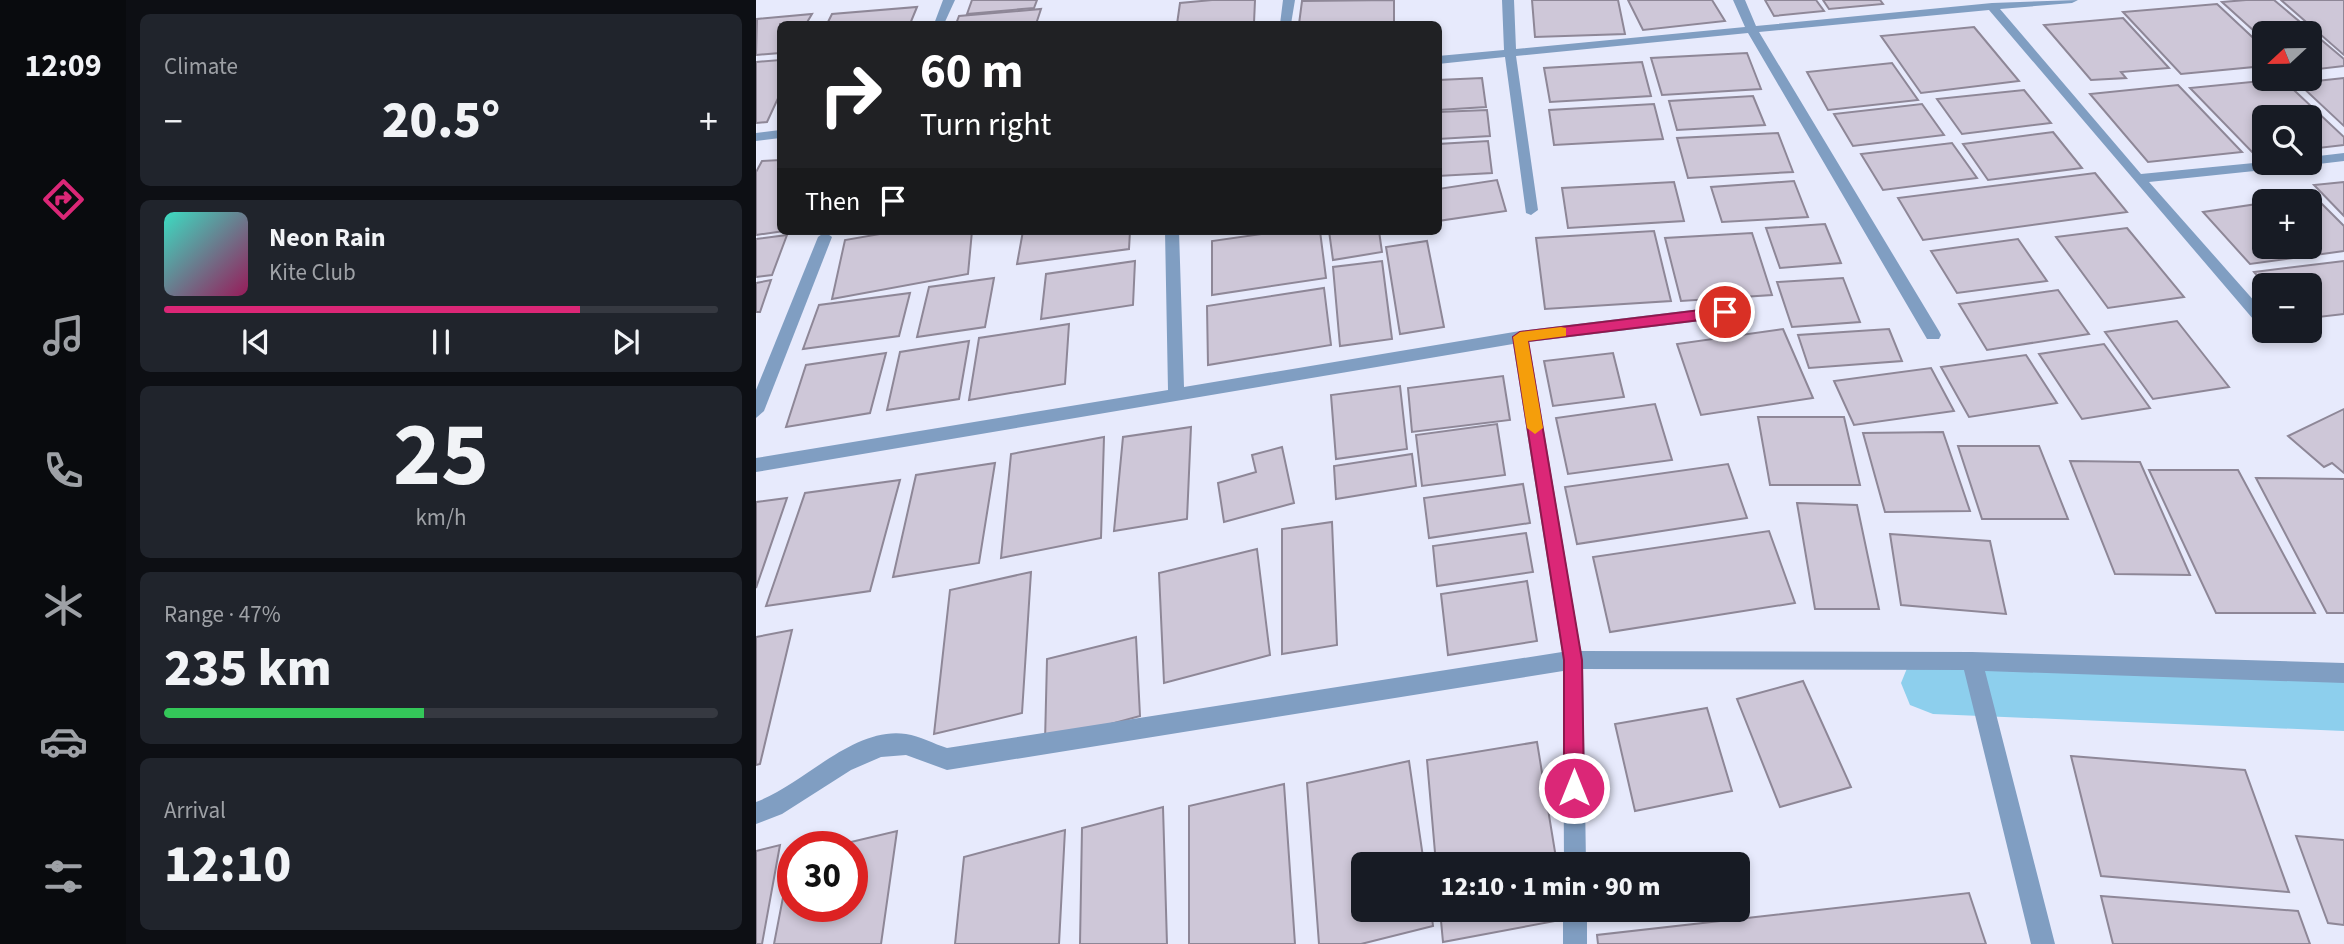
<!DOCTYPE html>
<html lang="en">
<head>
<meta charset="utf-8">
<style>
	:root { --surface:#171b24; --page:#20242c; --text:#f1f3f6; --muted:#9ea1a6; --line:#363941; --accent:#db2777 }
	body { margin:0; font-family:"Source Sans 3",sans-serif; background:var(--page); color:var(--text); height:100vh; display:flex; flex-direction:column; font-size:26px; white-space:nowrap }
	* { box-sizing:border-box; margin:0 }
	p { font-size:23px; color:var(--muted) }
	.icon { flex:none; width:38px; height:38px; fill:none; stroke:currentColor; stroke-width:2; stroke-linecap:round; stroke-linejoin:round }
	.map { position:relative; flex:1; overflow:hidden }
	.drawer { display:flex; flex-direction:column; gap:14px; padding:14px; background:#0d0f14; width:630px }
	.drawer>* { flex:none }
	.banner { position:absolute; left:21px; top:21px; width:665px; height:214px; border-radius:10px; box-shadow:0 4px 10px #0003; background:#202124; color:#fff; overflow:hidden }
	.needle { width:46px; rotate:248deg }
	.tools { position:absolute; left:1496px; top:21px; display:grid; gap:14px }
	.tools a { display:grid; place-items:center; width:70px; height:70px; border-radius:10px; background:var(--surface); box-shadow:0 4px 10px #0003; font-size:35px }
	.speed { position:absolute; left:21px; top:831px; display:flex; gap:14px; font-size:35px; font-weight:700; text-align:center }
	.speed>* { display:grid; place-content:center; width:91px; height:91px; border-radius:50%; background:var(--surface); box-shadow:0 4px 10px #0003; line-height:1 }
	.speed .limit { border:10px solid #d22; background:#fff; color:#111 }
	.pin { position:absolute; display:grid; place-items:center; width:60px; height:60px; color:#fff; margin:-30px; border:4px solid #fff; border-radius:50%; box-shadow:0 2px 7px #0007 }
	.me { position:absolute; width:77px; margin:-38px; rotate:0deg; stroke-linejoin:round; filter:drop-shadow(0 0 5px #0008) }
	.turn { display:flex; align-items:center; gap:24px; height:147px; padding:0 28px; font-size:32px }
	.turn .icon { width:91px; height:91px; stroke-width:2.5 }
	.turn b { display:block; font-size:49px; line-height:60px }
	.then { display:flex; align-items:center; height:66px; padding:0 28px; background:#0003; gap:14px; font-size:26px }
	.big { font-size:52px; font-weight:800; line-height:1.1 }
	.drawer .widget { flex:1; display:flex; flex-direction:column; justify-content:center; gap:10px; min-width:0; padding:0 24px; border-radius:10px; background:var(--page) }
	.drawer .dial { align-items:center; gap:0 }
	.dial b { font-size:91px; line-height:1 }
	.song { display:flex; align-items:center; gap:21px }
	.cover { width:84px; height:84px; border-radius:10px; background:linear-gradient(135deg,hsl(170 70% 55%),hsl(330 70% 35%)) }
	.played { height:7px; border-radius:4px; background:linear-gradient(90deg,var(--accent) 75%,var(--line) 75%) }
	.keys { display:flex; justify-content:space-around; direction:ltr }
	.heat { display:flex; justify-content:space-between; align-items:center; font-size:38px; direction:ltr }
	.charge { height:10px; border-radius:5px; background:linear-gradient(90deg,#34c759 47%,var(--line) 0) }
	.trip { position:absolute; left:595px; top:852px; width:399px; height:70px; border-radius:10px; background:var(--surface); box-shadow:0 4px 10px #0003; font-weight:800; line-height:70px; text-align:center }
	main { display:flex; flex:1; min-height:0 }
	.tab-bar { display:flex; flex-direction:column; width:126px; justify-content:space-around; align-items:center; background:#090b0e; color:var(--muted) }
	.tab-bar .icon { width:49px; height:49px }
	.tab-bar .current { color:var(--accent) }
	.tab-bar b { font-size:32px; color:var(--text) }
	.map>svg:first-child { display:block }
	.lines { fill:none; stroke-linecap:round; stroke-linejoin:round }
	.canal { fill:#8dcfed; fill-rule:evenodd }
	.building { fill:#cec7d8; stroke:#8e8797; stroke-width:2 }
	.street { fill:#809ec2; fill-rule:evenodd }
	.route { fill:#db2777; stroke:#8e194d; stroke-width:2 }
	.slow { fill:#f59e0b }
</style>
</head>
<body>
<main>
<nav class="tab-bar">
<b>12:09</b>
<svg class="icon current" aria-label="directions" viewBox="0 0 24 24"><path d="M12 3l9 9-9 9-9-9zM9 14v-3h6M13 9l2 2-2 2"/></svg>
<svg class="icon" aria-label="music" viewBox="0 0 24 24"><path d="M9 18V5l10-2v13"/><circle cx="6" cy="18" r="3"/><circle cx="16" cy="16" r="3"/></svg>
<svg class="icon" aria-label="phone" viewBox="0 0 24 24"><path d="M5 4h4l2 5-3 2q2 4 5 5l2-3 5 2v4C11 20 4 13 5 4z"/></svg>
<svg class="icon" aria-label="climate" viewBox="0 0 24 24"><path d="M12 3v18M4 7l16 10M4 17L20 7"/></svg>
<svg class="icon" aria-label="car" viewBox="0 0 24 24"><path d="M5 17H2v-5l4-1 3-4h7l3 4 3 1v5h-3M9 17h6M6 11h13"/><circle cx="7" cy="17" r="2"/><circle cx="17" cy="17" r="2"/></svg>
<svg class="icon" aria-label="filters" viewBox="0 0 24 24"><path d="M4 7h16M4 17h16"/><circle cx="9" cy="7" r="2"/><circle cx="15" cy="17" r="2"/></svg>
</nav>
<section class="drawer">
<div class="widget"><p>Climate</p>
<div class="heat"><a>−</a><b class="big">20.5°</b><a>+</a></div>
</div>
<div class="widget">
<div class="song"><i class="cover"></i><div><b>Neon Rain</b><p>Kite Club</p></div></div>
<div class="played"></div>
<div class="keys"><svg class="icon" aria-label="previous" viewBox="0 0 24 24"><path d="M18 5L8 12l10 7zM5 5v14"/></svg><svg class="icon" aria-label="pause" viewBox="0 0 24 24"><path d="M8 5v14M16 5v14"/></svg><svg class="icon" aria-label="next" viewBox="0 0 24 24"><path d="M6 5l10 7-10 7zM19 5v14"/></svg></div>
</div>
<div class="widget dial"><b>25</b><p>km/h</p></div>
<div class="widget"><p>Range · 47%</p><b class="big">235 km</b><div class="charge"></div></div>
<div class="widget"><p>Arrival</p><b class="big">12:10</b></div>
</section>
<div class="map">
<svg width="1588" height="944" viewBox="0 0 1588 944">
	<rect width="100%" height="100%" fill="#e7eafc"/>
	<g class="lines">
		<!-- canal -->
		<path class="canal" d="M1177,652L1588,667V731L1177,714L1154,705L1145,683L1154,661Z"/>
	</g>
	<!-- building -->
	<g class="building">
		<path d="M216,0H281L278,8L211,14Z"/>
		<path d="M456,0H499L498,23L421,24L424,3Z"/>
		<path d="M638,0V24H543L546,1Z"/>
		<path d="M776,0H862L869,34L779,37Z"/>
		<path d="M872,0H956L969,21L887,30Z"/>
		<path d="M1009,0H1060L1068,11L1018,16Z"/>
		<path d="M1067,0H1124L1127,4L1073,9Z"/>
		<path d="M1490,0H1518L1588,59V66L1554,70V33H1508V40L1466,2Z"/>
		<path d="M1525,0H1588V55Z"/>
		<path d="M1461,4L1508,48V66L1425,74L1367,12Z"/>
		<path d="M161,7L154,24H71L76,14Z"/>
		<path d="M285,9L280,24H200L203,16Z"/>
		<path d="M56,14L50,24H24V53L0,55L1,19Z"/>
		<path d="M1367,18L1413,68L1365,72L1370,78L1335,80L1288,25Z"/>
		<path d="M1218,27L1263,81L1165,93L1125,36Z"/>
		<path d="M991,53L1005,89L906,95L895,58Z"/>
		<path d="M24,60V94L11,122L0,123V62Z"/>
		<path d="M886,62L895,96L794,102L788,68Z"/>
		<path d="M1136,63L1162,100L1072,110L1051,72Z"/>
		<path d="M726,78L730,107L682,110V80Z"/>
		<path d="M1588,78V126L1542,83Z"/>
		<path d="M1526,79L1588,137V145L1554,149V117H1508V154L1499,155L1434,88Z"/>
		<path d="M1422,85L1486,152L1392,162L1334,94Z"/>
		<path d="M1268,90L1295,123L1206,134L1181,99Z"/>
		<path d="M997,96L1009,125L921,130L913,101Z"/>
		<path d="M898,104L907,139L798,145L793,110Z"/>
		<path d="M1166,104L1188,135L1097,146L1078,114Z"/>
		<path d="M731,110L734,136L682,139V112Z"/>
		<path d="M1297,132L1326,168L1232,180L1207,144Z"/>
		<path d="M1022,133L1037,172L932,178L921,138Z"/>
		<path d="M732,141L736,173L682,176V144Z"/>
		<path d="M1196,143L1221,178L1127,190L1105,154Z"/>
		<path d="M24,160V231H28L0,235V172L6,161Z"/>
		<path d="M1339,173L1371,212L1167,240L1142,198Z"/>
		<path d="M741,180L750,211L682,221V189Z"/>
		<path d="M1038,181L1052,217L966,222L955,187Z"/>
		<path d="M918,182L928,221L812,228L806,188Z"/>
		<path d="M1588,182V216L1558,185Z"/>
		<path d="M1558,196L1588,226V251L1494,264L1447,212L1508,203V247H1554V201H1523Z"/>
		<path d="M1069,224L1085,263L1024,268L1010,228Z"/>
		<path d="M1371,228L1428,297L1352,308L1300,237Z"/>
		<path d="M141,231H216L212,274L76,299L89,240Z"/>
		<path d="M267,231H374L373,249L261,264Z"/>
		<path d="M527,231H564L570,278L456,295V241Z"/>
		<path d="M573,231H623L626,252L577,260Z"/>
		<path d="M898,231L915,301L789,309L780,238Z"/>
		<path d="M996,233L1016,295L925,301L909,238Z"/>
		<path d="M31,235L16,275L0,277V239Z"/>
		<path d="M1262,239L1291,281L1201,293L1175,251Z"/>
		<path d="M671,241L688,327L644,334L630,247Z"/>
		<path d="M379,261L377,305L285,319L290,274Z"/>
		<path d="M626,261L636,339L584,346L577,267Z"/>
		<path d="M1588,261V314L1554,318V285H1509L1498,272Z"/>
		<path d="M238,278L229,327L161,337L173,287Z"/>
		<path d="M1087,278L1104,322L1036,327L1021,282Z"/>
		<path d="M15,280L4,312H0V283Z"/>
		<path d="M568,288L575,345L452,365L451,306Z"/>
		<path d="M1302,290L1333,334L1231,350L1203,304Z"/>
		<path d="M154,293L143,336L47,349L63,305Z"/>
		<path d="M1421,321L1473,387L1397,399L1349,332Z"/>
		<path d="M313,324L309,384L213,400L223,338Z"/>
		<path d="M1027,329L1057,398L945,415L921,344Z"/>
		<path d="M1133,329L1146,361L1053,368L1042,335Z"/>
		<path d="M213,341L203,399L131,410L144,352Z"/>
		<path d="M1348,344L1394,408L1326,419L1283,354Z"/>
		<path d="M130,353L114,413L30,427L50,365Z"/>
		<path d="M857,353L868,397L797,406L788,361Z"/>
		<path d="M1270,355L1301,403L1213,417L1185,367Z"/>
		<path d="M1175,368L1198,411L1098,425L1078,381Z"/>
		<path d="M747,376L754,420L656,432L652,388Z"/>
		<path d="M644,386L651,449L580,459L575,395Z"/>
		<path d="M899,404L916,460L812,474L800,418Z"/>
		<path d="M1588,409V473L1576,463L1568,467L1532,436Z"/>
		<path d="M1002,417H1088L1104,485H1014Z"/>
		<path d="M741,424L749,475L666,486L660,435Z"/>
		<path d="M435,427L431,519L358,531L367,437Z"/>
		<path d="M1187,432L1214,511L1129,512L1107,433Z"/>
		<path d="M348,437L345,538L245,558L255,454Z"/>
		<path d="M1202,446H1283L1312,519H1226Z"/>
		<path d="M526,447L538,503L468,522L462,483L500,472L496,455Z"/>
		<path d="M656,454L660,486L580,499L578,466Z"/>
		<path d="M1314,461L1384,462L1434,575L1359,574Z"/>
		<path d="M239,463L223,563L137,577L160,475Z"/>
		<path d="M972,464L991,518L821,544L809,487Z"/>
		<path d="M1393,470H1482L1559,613H1460Z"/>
		<path d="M1500,478L1588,479V613H1571Z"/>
		<path d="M144,480L114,591L10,606L49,493Z"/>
		<path d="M767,484L774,523L673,538L668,498Z"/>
		<path d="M31,498L0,588V502Z"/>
		<path d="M1041,503L1101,505L1123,609H1059Z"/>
		<path d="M576,522L581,645L526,654V529Z"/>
		<path d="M1013,531L1039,603L854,632L837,557Z"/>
		<path d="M770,533L777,572L681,586L677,546Z"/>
		<path d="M1134,534L1234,541L1250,614L1145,605Z"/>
		<path d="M501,549L514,655L408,683L403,573Z"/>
		<path d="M275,572L266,713L178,734L194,590Z"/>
		<path d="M771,581L781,641L692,655L685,594Z"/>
		<path d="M36,630L4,764L0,765V637Z"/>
		<path d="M380,637L384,716L289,742L291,659Z"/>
		<path d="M1047,681L1095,787L1024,807L981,699Z"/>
		<path d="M951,708L976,791L879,811L859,724Z"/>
		<path d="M781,742L801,864H680L671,760Z"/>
		<path d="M1315,756L1489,770L1533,892L1345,876Z"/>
		<path d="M653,761L668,864H607V910H675L677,926L605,944H563L551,783Z"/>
		<path d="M528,784L539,944H433V806Z"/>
		<path d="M407,807L411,944H324L326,828Z"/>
		<path d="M309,830L303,944H199L208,857Z"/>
		<path d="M141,831L125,944H18L35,856L37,906H96V847H74Z"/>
		<path d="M1540,836L1588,840V925L1572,923Z"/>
		<path d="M24,845L6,944H0V851Z"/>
		<path d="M1213,893L1230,944H842L841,935Z"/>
		<path d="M1345,896L1542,911L1554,944H1357Z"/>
		<path d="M684,910H809L810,919L687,942Z"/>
	</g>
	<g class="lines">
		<!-- street -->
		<g class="street">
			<path d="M187,0H199L188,24H178Z"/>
			<path d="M527,0H539L535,24H524Z"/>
			<path d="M746,0H758L760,49L989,27L977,0H989L1000,26L1236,3L1322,0L1316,3L1244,9L1385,174L1508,162L1544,163L1537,167L1393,182L1508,312V328L1503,326L1233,10L1003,32L1183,331L1185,335L1183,339H1171L992,33L760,56L782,210L775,215L770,213L749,57L682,64V56L748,50Z"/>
			<path d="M24,130V138L0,141V133Z"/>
			<path d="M1588,153V161L1554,165L1548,163H1554V157Z"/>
			<path d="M409,231H423L428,387L764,331L969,306L974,308L977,312L969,318L773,342L825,651L1216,652L1588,663V683L1229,671L1299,944H1275L1208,670L827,669L830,864H808L807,671L191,770L150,755L125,757L95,770L26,814L0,824V802C47,785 97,726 150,734C164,736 178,744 191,748L806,652L757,344L0,472V458L412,390Z"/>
			<path d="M69,232L76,237L8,411L0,418V390L62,237Z"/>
			<rect x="807" y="910" width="24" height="34"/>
		</g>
	</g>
	<!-- route -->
	<path class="route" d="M969,307L976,312L969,317L772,341L826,660L828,788L825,795L818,798L811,795L808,788V660L757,337L764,332Z"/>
	<!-- slow -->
	<path class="slow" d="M805,327L810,328V336L772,341L787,428L779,434L771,428L757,337L764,332Z"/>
</svg>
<div class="tools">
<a><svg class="needle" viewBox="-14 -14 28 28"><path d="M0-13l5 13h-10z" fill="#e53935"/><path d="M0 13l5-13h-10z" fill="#9ea1a6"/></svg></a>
<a><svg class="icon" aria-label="search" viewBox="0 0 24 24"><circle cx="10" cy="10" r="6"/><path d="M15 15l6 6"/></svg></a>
<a>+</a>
<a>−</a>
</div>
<div class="speed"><div class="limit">30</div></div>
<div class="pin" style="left:969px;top:312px;background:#d93025"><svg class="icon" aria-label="arrive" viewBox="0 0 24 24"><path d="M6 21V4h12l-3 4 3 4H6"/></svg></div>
<svg class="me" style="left:818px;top:788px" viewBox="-20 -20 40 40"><circle r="17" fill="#db2777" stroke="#fff" stroke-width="3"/><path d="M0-11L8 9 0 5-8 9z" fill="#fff"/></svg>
<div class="trip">12:10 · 1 min · 90 m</div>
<div class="banner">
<div class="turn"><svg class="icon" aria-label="right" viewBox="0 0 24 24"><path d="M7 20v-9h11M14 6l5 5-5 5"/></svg><div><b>60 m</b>Turn right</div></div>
<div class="then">Then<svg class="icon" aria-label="arrive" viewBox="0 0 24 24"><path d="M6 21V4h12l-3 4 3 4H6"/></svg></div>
</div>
</div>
</main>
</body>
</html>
